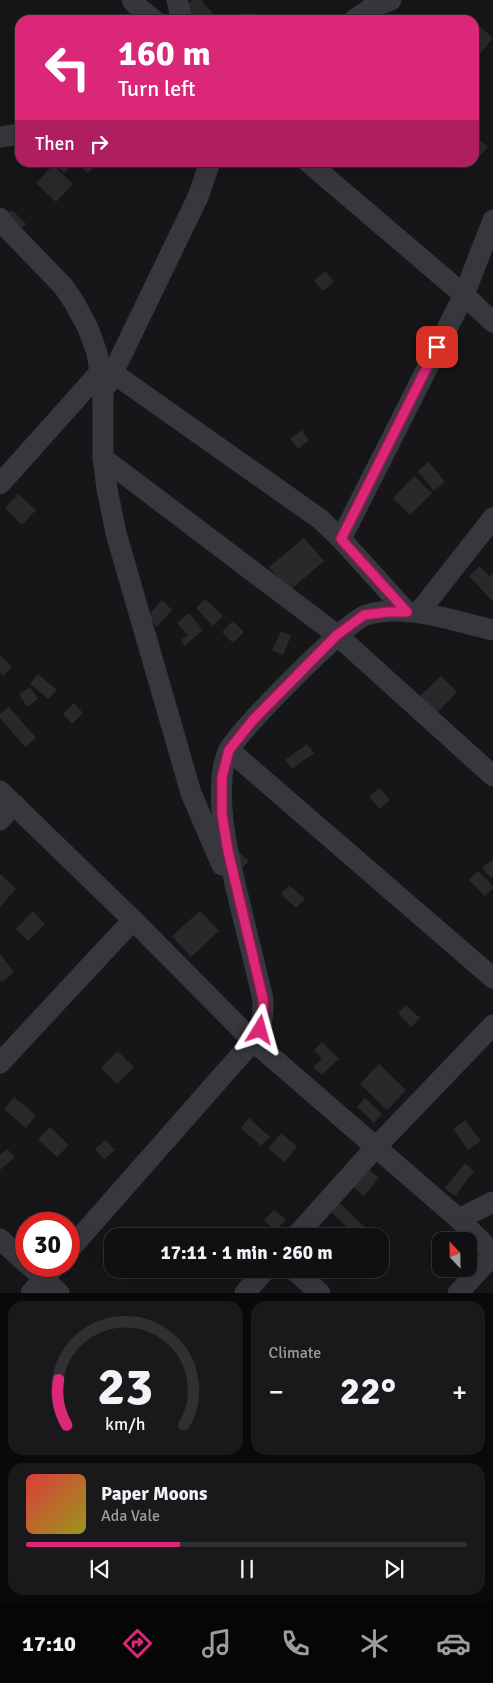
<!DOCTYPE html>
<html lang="en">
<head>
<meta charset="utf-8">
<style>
	:root { --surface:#101012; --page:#19191b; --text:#f1f3f6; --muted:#9c9d9f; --line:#303032; --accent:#db2777 }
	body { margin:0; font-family:Signika,sans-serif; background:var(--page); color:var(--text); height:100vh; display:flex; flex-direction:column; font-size:19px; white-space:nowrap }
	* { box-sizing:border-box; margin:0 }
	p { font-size:16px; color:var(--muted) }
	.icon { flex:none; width:28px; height:28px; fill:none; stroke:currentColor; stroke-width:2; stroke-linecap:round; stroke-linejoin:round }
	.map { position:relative; height:1293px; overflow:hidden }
	.drawer { display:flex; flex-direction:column; gap:8px; padding:8px; background:#09090a; flex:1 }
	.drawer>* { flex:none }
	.hud { position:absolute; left:15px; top:15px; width:464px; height:152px; border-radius:15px; box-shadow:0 5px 20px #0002,0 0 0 1px var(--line); background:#db2777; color:#fff; overflow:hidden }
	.needle { width:32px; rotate:338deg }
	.fabs { position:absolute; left:432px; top:1232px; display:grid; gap:10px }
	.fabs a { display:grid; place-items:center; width:45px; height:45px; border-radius:10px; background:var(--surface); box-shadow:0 5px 20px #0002,0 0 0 1px var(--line); font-size:25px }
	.speed { position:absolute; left:15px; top:1212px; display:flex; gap:10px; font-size:25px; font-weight:700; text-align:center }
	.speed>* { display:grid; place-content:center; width:65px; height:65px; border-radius:50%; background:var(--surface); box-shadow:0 5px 20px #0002,0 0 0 1px var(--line); line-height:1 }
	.speed .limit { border:8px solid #d22; background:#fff; color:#111 }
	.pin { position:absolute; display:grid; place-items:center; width:42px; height:42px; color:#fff; margin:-21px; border-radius:10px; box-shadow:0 2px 8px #0006 }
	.me { position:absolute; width:55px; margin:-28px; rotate:8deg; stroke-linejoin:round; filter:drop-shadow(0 0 4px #0008) }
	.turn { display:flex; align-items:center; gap:18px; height:105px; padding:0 20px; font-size:22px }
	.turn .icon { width:65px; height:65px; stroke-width:2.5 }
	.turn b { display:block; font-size:35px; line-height:42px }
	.then { display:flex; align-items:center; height:48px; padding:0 20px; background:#0003; gap:10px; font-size:19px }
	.big { font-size:38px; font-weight:700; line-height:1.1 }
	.drawer .card { flex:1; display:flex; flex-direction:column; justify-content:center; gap:8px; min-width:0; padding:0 18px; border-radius:15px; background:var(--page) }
	.drawer .dial { align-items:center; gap:0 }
	.dial svg { height:130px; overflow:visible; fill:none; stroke:var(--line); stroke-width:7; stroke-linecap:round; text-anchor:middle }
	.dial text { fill:var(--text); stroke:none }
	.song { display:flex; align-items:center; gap:15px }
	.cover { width:60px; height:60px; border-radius:8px; background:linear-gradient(135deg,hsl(0 70% 55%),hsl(60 70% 35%)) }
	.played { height:5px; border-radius:2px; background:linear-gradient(90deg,var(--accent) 35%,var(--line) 35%) }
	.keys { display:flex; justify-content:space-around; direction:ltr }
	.heat { display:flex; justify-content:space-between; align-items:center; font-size:28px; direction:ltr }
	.drawer .tiles { flex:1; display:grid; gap:8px; grid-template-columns:1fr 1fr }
	.card:last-child { grid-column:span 2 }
	.trip { position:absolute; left:104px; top:1228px; width:285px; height:50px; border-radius:15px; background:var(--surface); box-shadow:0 5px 20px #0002,0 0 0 1px var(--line); font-weight:700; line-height:50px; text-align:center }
	.dock { display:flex; height:80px; justify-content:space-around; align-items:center; background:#060607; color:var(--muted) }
	.dock .icon { width:35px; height:35px }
	.dock .selected { color:var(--accent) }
	.dock b { font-size:22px; color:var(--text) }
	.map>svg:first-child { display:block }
	.building { fill:#29292c }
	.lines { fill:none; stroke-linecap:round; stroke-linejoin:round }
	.minor { stroke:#37383d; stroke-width:21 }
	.route-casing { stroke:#8e194d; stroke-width:12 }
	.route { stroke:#db2777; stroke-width:9 }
</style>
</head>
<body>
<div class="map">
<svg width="493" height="1293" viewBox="0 0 493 1293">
	<rect width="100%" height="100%" fill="#161618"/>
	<!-- building -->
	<g class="building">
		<path d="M192,0H201L215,16L210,20H183L177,13Z"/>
		<path d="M248,12L256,20H241Z"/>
		<path d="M466,14L473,20H460Z"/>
		<path d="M474,21L493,38L478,56L474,52Z"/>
		<path d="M474,55L480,62L474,67Z"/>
		<path d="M474,135L488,147L481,155L474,149Z"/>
		<path d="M53,162H74L64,173Z"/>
		<path d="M77,162H95L97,165L87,173Z"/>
		<path d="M53,165L73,184L56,202L36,183Z"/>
		<path d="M12,210L26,224L12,237L0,222Z"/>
		<path d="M325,271L334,282L323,291L314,281Z"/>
		<path d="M302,430L309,440L298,449L290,439Z"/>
		<path d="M429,462L445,482L434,491L418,471Z"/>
		<path d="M414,476L432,493L410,515L393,498Z"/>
		<path d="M18,494L36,510L22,525L5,508Z"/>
		<path d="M304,538L324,561L289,591L269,567Z"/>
		<path d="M480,566L489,576L493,573V602L469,576Z"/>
		<path d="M205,599L223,616L213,626L196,608Z"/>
		<path d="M162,600L172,610L157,627L147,617Z"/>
		<path d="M189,613L203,630L185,646L181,640L188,635L177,623Z"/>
		<path d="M233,621L244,632L233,643L222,632Z"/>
		<path d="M281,631L291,636L283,655L272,650Z"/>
		<path d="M0,655L12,667L3,676L0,672Z"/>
		<path d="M38,674L57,690L48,699L30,684Z"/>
		<path d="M441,676L457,692L437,713L420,696Z"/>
		<path d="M30,687L38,699L27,707L19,694Z"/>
		<path d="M74,703L83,713L72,724L63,714Z"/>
		<path d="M9,707L36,738L25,747L0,718V714Z"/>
		<path d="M307,744L314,753L292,769L285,760Z"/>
		<path d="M379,788L390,800L380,809L369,797Z"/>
		<path d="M233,847L249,861L240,870Z"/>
		<path d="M493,859V876L491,878L482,868Z"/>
		<path d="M478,871L493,886V888L485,896L469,880Z"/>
		<path d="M0,874L16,889L0,907Z"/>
		<path d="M289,885L305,899L296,908L281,894Z"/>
		<path d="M33,911L45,924L28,941L16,929Z"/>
		<path d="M200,911L219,931L191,957L172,936Z"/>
		<path d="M0,954L14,972L2,982L0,980Z"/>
		<path d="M406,1005L420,1018L411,1027L398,1013Z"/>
		<path d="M322,1042L339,1059L322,1075L313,1067L322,1059L314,1050Z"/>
		<path d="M117,1051L134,1067L117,1084L101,1068Z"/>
		<path d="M379,1064L406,1090L387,1110L360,1084Z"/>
		<path d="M14,1097L36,1115L26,1128L4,1109Z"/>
		<path d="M365,1098L382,1114L374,1123L357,1107Z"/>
		<path d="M249,1118L270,1137L261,1146L241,1128Z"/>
		<path d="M465,1120L481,1141L468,1150L453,1129Z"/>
		<path d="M50,1127L69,1145L57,1157L38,1139Z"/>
		<path d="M281,1133L297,1146L285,1162L268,1149Z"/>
		<path d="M106,1140L115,1150L104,1159L95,1149Z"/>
		<path d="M7,1149L15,1157L0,1170V1155Z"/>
		<path d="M465,1163L474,1171L455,1196L445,1188Z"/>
		<path d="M367,1168L379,1178L364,1196L352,1186Z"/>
		<path d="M339,1202L374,1236H356L330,1211Z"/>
		<path d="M274,1210L286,1220L275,1231L264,1220Z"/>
		<path d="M313,1229L321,1236H306Z"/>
		<path d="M20,1234L26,1244L11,1255L4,1246Z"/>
	</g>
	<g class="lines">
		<!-- minor -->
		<g class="minor">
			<path d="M132,0L140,9L154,20"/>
			<path d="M177,0L182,20"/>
			<path d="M354,20L373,7L391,0"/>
			<path d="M0,137L20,134"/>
			<path d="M308,162L464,295L493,322"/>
			<path d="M0,218L7,228L63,286L74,302L88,328L97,353L103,392V458L107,489L116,533L191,793L222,865"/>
			<path d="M113,373L320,519L341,539L407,612"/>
			<path d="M107,385L198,197L210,162"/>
			<path d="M103,458L337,635L493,776"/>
			<path d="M0,484L101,371"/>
			<path d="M341,539L464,295L493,220"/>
			<path d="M419,612L493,518"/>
			<path d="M229,750L493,978"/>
			<path d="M0,791L133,920L253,1041L459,1219L493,1253"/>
			<path d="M0,820L14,804"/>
			<path d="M0,1063L133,920"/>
			<path d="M459,1219L493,1202"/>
			<path d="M296,1236L375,1148L493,1025"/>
			<path d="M0,1239L26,1263"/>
			<path d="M69,1250L253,1041C263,1026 263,1016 263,999C254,962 245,925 236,888C228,852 219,816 222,779C222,771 225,758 229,750C239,730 348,620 366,615C406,603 454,621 493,630"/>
			<path d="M30,1266L59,1293"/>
			<path d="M293,1269L320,1293"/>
			<path d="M31,1293L55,1266"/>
			<path d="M245,1293L266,1269"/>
			<path d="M458,1293L493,1255"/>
		</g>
	</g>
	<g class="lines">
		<defs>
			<path id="route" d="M260,1030L263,1015V999L228,851L222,815V777L229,750L253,720L337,635L364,615L388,612H407L341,539L437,347"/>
		</defs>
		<!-- route casing -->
		<use href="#route" class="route-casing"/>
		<!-- route -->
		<use href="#route" class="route"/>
	</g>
</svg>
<div class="fabs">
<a><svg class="needle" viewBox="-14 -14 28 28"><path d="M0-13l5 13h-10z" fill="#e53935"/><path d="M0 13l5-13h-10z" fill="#9c9d9f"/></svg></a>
</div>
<div class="speed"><div class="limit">30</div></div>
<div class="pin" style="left:437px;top:347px;background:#d93025"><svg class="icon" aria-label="arrive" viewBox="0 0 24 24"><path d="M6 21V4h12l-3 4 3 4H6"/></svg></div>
<svg class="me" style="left:260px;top:1030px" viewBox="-20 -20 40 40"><path d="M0-17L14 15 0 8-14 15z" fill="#db2777" stroke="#fff" stroke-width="4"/></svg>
<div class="trip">17:11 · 1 min · 260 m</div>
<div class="hud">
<div class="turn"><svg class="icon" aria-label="left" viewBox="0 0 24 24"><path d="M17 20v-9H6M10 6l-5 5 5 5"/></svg><div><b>160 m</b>Turn left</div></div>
<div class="then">Then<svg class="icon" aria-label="right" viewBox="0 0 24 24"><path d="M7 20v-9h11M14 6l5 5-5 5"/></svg></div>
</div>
</div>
<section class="drawer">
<div class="tiles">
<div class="card dial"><svg viewBox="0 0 100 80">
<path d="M14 69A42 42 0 1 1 86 69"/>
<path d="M14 69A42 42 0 0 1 9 41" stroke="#db2777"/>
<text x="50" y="56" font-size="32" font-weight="700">23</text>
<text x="50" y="72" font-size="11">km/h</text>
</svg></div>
<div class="card"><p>Climate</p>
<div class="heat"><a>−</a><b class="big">22°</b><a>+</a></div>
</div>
<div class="card">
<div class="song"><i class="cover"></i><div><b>Paper Moons</b><p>Ada Vale</p></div></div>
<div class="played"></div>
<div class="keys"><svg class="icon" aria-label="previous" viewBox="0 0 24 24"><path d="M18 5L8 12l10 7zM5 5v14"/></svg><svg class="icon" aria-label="pause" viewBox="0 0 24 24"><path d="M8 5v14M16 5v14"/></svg><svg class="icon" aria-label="next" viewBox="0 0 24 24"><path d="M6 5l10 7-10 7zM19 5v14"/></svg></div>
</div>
</div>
</section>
<nav class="dock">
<b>17:10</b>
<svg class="icon selected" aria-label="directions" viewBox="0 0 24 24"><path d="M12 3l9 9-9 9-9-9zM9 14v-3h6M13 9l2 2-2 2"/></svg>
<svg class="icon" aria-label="music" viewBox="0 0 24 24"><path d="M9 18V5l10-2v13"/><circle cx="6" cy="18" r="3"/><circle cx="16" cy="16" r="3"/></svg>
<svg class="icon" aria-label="phone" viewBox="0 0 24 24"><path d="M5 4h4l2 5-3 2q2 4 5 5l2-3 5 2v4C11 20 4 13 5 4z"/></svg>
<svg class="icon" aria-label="climate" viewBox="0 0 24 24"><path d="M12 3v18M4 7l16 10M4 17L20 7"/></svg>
<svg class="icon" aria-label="car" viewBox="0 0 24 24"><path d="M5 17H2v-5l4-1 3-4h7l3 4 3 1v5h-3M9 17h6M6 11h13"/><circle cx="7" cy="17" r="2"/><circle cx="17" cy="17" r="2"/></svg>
</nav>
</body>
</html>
